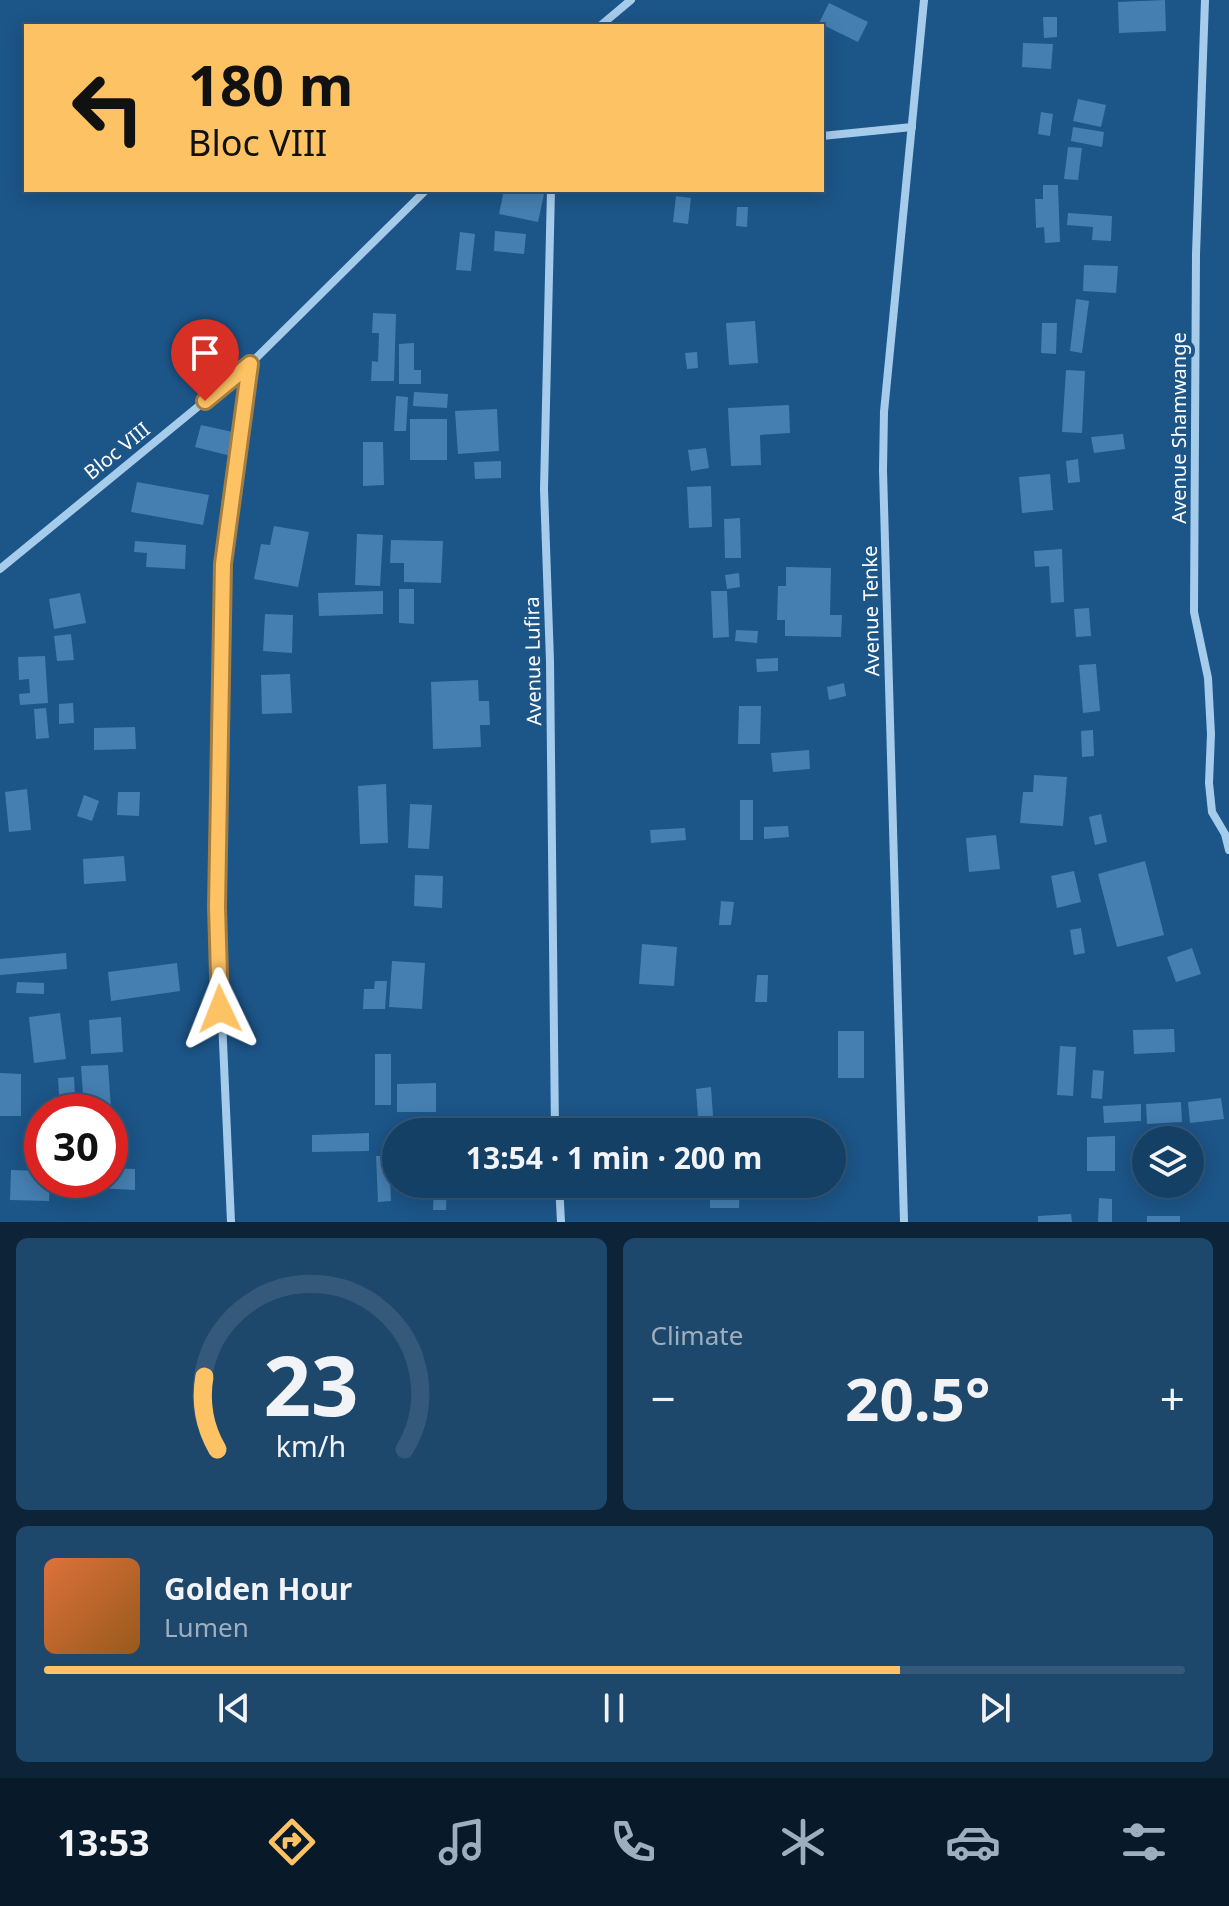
<!DOCTYPE html>
<html lang="en">
<head>
<meta charset="utf-8">
<style>
	:root { --surface:#154066; --page:#1e476c; --text:#f1f3f6; --muted:#9dafbf; --line:#34597a; --accent:#fcc264 }
	body { margin:0; font-family:"Noto Sans",sans-serif; background:var(--page); color:var(--text); height:100vh; display:flex; flex-direction:column; font-size:30px; white-space:nowrap }
	* { box-sizing:border-box; margin:0 }
	p { font-size:26px; color:var(--muted) }
	.icon { flex:none; width:44px; height:44px; fill:none; stroke:currentColor; stroke-width:2; stroke-linecap:round; stroke-linejoin:round }
	.map { position:relative; height:1222px; overflow:hidden }
	.details { display:flex; flex-direction:column; gap:16px; padding:16px; background:#0c2338; flex:1 }
	.details>* { flex:none }
	.top-card { position:absolute; left:24px; top:24px; width:800px; height:168px; border-radius:0px; box-shadow:0 4px 20px #0003,0 0 0 2px var(--line); background:#fcc264; color:#111; overflow:hidden }
	.buttons { position:absolute; left:1132px; top:1126px; display:grid; gap:16px }
	.buttons a { display:grid; place-items:center; width:72px; height:72px; border-radius:50%; background:var(--surface); box-shadow:0 4px 20px #0003,0 0 0 2px var(--line); font-size:40px }
	.speed { position:absolute; left:24px; top:1094px; display:flex; gap:16px; font-size:40px; font-weight:700; text-align:center }
	.speed>* { display:grid; place-content:center; width:104px; height:104px; border-radius:50%; background:var(--surface); box-shadow:0 4px 20px #0003,0 0 0 2px var(--line); line-height:1 }
	.speed .limit { border:12px solid #d22; background:#fff; color:#111 }
	.pin { position:absolute; display:grid; place-items:center; width:68px; height:68px; color:#fff; margin:-82px -34px; border-radius:50% 50% 50% 0; rotate:-45deg; box-shadow:0 0 8px #0007 }
	.pin .icon { rotate:45deg }
	.me { position:absolute; width:88px; margin:-44px; rotate:358deg; stroke-linejoin:round; filter:drop-shadow(0 0 6px #0008) }
	.turn { display:flex; align-items:center; gap:28px; height:168px; padding:0 32px; font-size:36px }
	.turn .icon { width:104px; height:104px; stroke-width:2.5 }
	.turn b { display:block; font-size:56px; line-height:68px }
	.big { font-size:60px; font-weight:700; line-height:1.1 }
	.details .tile { flex:1; display:flex; flex-direction:column; justify-content:center; gap:12px; min-width:0; padding:0 28px; border-radius:12px; background:var(--page) }
	.details .dial { align-items:center; gap:0 }
	.dial svg { height:208px; overflow:visible; fill:none; stroke:var(--line); stroke-width:7; stroke-linecap:round; text-anchor:middle }
	.dial text { fill:var(--text); stroke:none }
	.song { display:flex; align-items:center; gap:24px }
	.cover { width:96px; height:96px; border-radius:12px; background:linear-gradient(135deg,hsl(20 70% 55%),hsl(30 70% 35%)) }
	.played { height:8px; border-radius:4px; background:linear-gradient(90deg,var(--accent) 75%,var(--line) 75%) }
	.keys { display:flex; justify-content:space-around; direction:ltr }
	.heat { display:flex; justify-content:space-between; align-items:center; font-size:44px; direction:ltr }
	.details .tiles { flex:1; display:grid; gap:16px; grid-template-columns:1fr 1fr }
	.tile:last-child { grid-column:span 2 }
	.trip { position:absolute; left:382px; top:1118px; width:464px; height:80px; border-radius:40px; background:var(--surface); box-shadow:0 4px 20px #0003,0 0 0 2px var(--line); font-weight:700; line-height:80px; text-align:center }
	.dock { display:flex; height:128px; justify-content:space-around; align-items:center; background:#081a29; color:var(--muted) }
	.dock .icon { width:56px; height:56px }
	.dock .active { color:var(--accent) }
	.dock b { font-size:36px; color:var(--text) }
	.map>svg:first-child { display:block }
	.building { fill:#457fb1 }
	.lines { fill:none; stroke-linecap:round; stroke-linejoin:round }
	.minor { stroke:#a6ccec; stroke-width:8 }
	.route-casing { stroke:#a47e41; stroke-width:20 }
	.route { stroke:#fcc264; stroke-width:14 }
	.labels { text-anchor:middle; stroke-width:8; stroke-linejoin:round; paint-order:stroke }
	.street-label { font-size:20px; fill:#fff; stroke:#1c5588 }
</style>
</head>
<body>
<div class="map">
<svg width="1229" height="1222" viewBox="0 0 1229 1222">
	<rect width="100%" height="100%" fill="#1c5588"/>
	<!-- building -->
	<g class="building">
		<path d="M1165,0L1166,31L1119,33L1118,2Z"/>
		<path d="M829,3L868,22L858,42L819,23Z"/>
		<path d="M1043,17H1057V37L1044,38Z"/>
		<path d="M1023,43L1053,44L1051,69L1022,67Z"/>
		<path d="M1078,99L1106,105L1101,127L1073,121Z"/>
		<path d="M1041,112L1053,114L1050,136L1038,134Z"/>
		<path d="M1073,127L1104,132L1102,147L1071,141Z"/>
		<path d="M1068,147L1082,148L1078,180L1064,179Z"/>
		<path d="M1043,185H1058L1060,242L1045,243L1044,227L1036,228L1035,199H1043Z"/>
		<path d="M504,190L544,194L538,222L499,214Z"/>
		<path d="M676,196L691,198L688,224L673,222Z"/>
		<path d="M737,207H748L747,227L736,226Z"/>
		<path d="M1068,213L1112,216L1111,241L1092,240L1093,227L1067,225Z"/>
		<path d="M495,231L526,234L524,254L494,251Z"/>
		<path d="M460,232L475,234L471,271L456,270Z"/>
		<path d="M1084,265L1118,266L1116,293L1083,291Z"/>
		<path d="M1076,299L1089,301L1082,353L1070,351Z"/>
		<path d="M373,313L396,314L394,381H371L372,361L378,362L379,333H372Z"/>
		<path d="M755,321L758,363L729,365L726,323Z"/>
		<path d="M1042,323H1057L1056,354L1041,353Z"/>
		<path d="M414,343V370H421V384H399V344Z"/>
		<path d="M697,352L698,368L687,369L685,353Z"/>
		<path d="M1066,370L1085,371L1082,433L1062,432Z"/>
		<path d="M414,392L448,394L447,408L413,406Z"/>
		<path d="M396,396L408,397L406,431H394Z"/>
		<path d="M789,405L790,433L760,435L761,465L731,466L728,408Z"/>
		<path d="M497,409L499,451L458,454L455,411Z"/>
		<rect x="410" y="419" width="37" height="41"/>
		<path d="M201,425L237,433L231,456L195,447Z"/>
		<path d="M1123,434L1125,449L1094,453L1091,437Z"/>
		<path d="M363,442H383L384,485L363,486Z"/>
		<path d="M706,448L709,468L691,471L688,450Z"/>
		<path d="M1078,459L1080,482L1068,483L1066,461Z"/>
		<path d="M501,461V478L475,479L474,462Z"/>
		<path d="M1050,474L1053,510L1022,513L1019,477Z"/>
		<path d="M137,482L209,495L203,525L131,512Z"/>
		<path d="M711,486L712,527L689,528L687,487Z"/>
		<path d="M740,518L741,558H725L724,519Z"/>
		<path d="M274,526L309,532L298,587L254,579L261,544L270,545Z"/>
		<path d="M357,534L383,535L380,586L355,585Z"/>
		<path d="M391,540L443,541L441,583L404,582V563H390Z"/>
		<path d="M135,541L186,545L185,569L146,567L147,553L134,552Z"/>
		<path d="M1062,549L1064,602L1051,603L1049,566L1035,567L1034,551Z"/>
		<path d="M786,567L831,568L830,615H842L841,637L785,636V620H777L778,586H786Z"/>
		<path d="M739,573L740,587L727,589L725,575Z"/>
		<path d="M399,589H414V624L399,623Z"/>
		<path d="M383,591V614L319,616L318,593Z"/>
		<path d="M711,591H727L729,637L713,638Z"/>
		<path d="M80,593L86,623L54,629L49,599Z"/>
		<path d="M1089,608L1091,636L1076,637L1074,609Z"/>
		<path d="M265,614L293,615L292,653L263,651Z"/>
		<path d="M736,630L758,631L757,643L735,641Z"/>
		<path d="M71,634L74,660L57,661L54,636Z"/>
		<path d="M45,656L48,703L20,705L19,694L30,693L29,679L19,680L18,657Z"/>
		<path d="M778,658V671L757,672L756,659Z"/>
		<path d="M1096,664L1100,711L1083,713L1079,665Z"/>
		<path d="M290,674L292,713L262,714L261,675Z"/>
		<path d="M478,680L479,701H489L490,725H480L481,747L433,749L431,682Z"/>
		<path d="M844,683L846,696L829,700L827,687Z"/>
		<path d="M73,703L74,723L59,724V704Z"/>
		<path d="M739,706H761L760,744H738Z"/>
		<path d="M46,708L49,738L36,739L34,709Z"/>
		<path d="M135,727L136,749L94,750V728Z"/>
		<path d="M1093,730L1094,756L1082,757L1081,731Z"/>
		<path d="M809,750L810,769L773,772L771,753Z"/>
		<path d="M1034,775L1067,777L1063,826L1020,823L1023,792H1033Z"/>
		<path d="M386,784L388,843L360,844L358,786Z"/>
		<path d="M27,789L31,830L9,832L5,792Z"/>
		<path d="M118,792H140L139,816L117,815Z"/>
		<path d="M84,795L99,801L92,821L77,816Z"/>
		<rect x="740" y="800" width="13" height="40"/>
		<path d="M410,804L432,805L429,849L408,848Z"/>
		<path d="M1101,814L1107,842L1095,845L1089,817Z"/>
		<path d="M788,826L789,837L764,839V827Z"/>
		<path d="M685,828L686,840L651,843L650,830Z"/>
		<path d="M996,835L1000,869L969,872L966,838Z"/>
		<path d="M124,856L126,881L84,884L83,859Z"/>
		<path d="M1145,861L1164,935L1117,947L1098,874Z"/>
		<path d="M1074,871L1081,902L1057,908L1051,876Z"/>
		<path d="M415,875L443,876L442,908L414,906Z"/>
		<path d="M721,901L734,902L731,925H719Z"/>
		<path d="M1081,928L1085,953L1074,955L1070,930Z"/>
		<path d="M642,944L677,947L674,986L639,984Z"/>
		<path d="M1192,948L1201,974L1176,982L1167,957Z"/>
		<path d="M66,953L67,969L0,975V959Z"/>
		<path d="M392,961L425,963L422,1009L389,1007Z"/>
		<path d="M177,963L180,991L111,1001L108,972Z"/>
		<path d="M757,975H768L767,1002H755Z"/>
		<path d="M375,981H387L385,1009H363L364,989H374Z"/>
		<path d="M17,982L44,983V994L16,993Z"/>
		<path d="M60,1013L66,1059L34,1063L29,1017Z"/>
		<path d="M121,1017L123,1052L91,1054L89,1020Z"/>
		<path d="M1174,1029L1175,1052L1134,1054L1133,1030Z"/>
		<rect x="838" y="1031" width="26" height="47"/>
		<path d="M1060,1046L1076,1047L1073,1096L1057,1095Z"/>
		<rect x="375" y="1054" width="16" height="51"/>
		<path d="M108,1065L111,1108L84,1110L81,1066Z"/>
		<path d="M1093,1070L1104,1071L1102,1099L1091,1098Z"/>
		<path d="M0,1073L21,1074V1116H0Z"/>
		<path d="M74,1077L76,1112H60L58,1078Z"/>
		<path d="M436,1083V1112H397V1084Z"/>
		<path d="M711,1087L713,1116L698,1117L696,1089Z"/>
		<path d="M1221,1098L1224,1119L1190,1123L1188,1102Z"/>
		<path d="M1181,1102L1182,1122L1147,1124L1146,1104Z"/>
		<path d="M1141,1104V1121L1104,1123L1103,1106Z"/>
		<path d="M752,1119L766,1120L765,1132H752Z"/>
		<path d="M369,1133V1151L312,1152V1135Z"/>
		<path d="M1115,1136V1171H1087V1137Z"/>
		<path d="M376,1156H389L391,1201L378,1202Z"/>
		<path d="M110,1168L135,1169V1190L97,1188V1180H110Z"/>
		<path d="M11,1170L42,1171V1180H50L49,1201L10,1200Z"/>
		<path d="M434,1184H447L446,1210H433Z"/>
		<path d="M626,1184H667V1191L626,1190Z"/>
		<path d="M710,1184H740L739,1208H710Z"/>
		<path d="M1099,1198L1112,1199V1222H1098Z"/>
		<path d="M1071,1214L1072,1222H1038V1216Z"/>
		<rect x="1147" y="1216" width="33" height="6"/>
	</g>
	<g class="lines">
		<!-- minor -->
		<g class="minor">
			<path d="M1205,0L1196,254L1194,612L1208,678L1211,734L1209,783L1212,812L1225,834L1229,850"/>
			<path d="M600,26L631,0"/>
			<path d="M822,136L912,127"/>
			<path d="M551,190L544,489L550,661L555,1132"/>
			<path d="M0,569L250,364L426,190"/>
			<path d="M559,1184L561,1222"/>
			<path d="M231,1222L217,907L223,564L250,364"/>
			<path d="M904,1222L883,470L884,412L924,0"/>
		</g>
	</g>
	<g class="lines">
		<defs>
			<path id="route" d="M205,401L250,364L223,564L217,907L220,1009"/>
		</defs>
		<!-- route casing -->
		<use href="#route" class="route-casing"/>
		<!-- route -->
		<use href="#route" class="route"/>
	</g>
	<g class="labels">
		<!-- street labels -->
		<g class="street-label">
			<text transform="translate(1179 428) rotate(-90)" y="7">Avenue Shamwange</text>
			<text transform="translate(117 451) rotate(-39)" y="7">Bloc VIII</text>
			<text transform="translate(871 611) rotate(-91)" y="7">Avenue Tenke</text>
			<text transform="translate(533 661) rotate(-91)" y="7">Avenue Lufira</text>
		</g>
	</g>
</svg>
<div class="buttons">
<a><svg class="icon" aria-label="layers" viewBox="0 0 24 24"><path d="M12 4l9 5-9 5-9-5zM3 14l9 5 9-5"/></svg></a>
</div>
<div class="speed"><div class="limit">30</div></div>
<div class="pin" style="left:205px;top:401px;background:#d93025"><svg class="icon" aria-label="arrive" viewBox="0 0 24 24"><path d="M6 21V4h12l-3 4 3 4H6"/></svg></div>
<svg class="me" style="left:220px;top:1009px" viewBox="-20 -20 40 40"><path d="M0-17L14 15 0 8-14 15z" fill="#fcc264" stroke="#fff" stroke-width="4"/></svg>
<div class="trip">13:54 · 1 min · 200 m</div>
<div class="top-card">
<div class="turn"><svg class="icon" aria-label="left" viewBox="0 0 24 24"><path d="M17 20v-9H6M10 6l-5 5 5 5"/></svg><div><b>180 m</b>Bloc VIII</div></div>
</div>
</div>
<section class="details">
<div class="tiles">
<div class="tile dial"><svg viewBox="0 0 100 80">
<path d="M14 69A42 42 0 1 1 86 69"/>
<path d="M14 69A42 42 0 0 1 9 41" stroke="#fcc264"/>
<text x="50" y="56" font-size="32" font-weight="700">23</text>
<text x="50" y="72" font-size="11">km/h</text>
</svg></div>
<div class="tile"><p>Climate</p>
<div class="heat"><a>−</a><b class="big">20.5°</b><a>+</a></div>
</div>
<div class="tile">
<div class="song"><i class="cover"></i><div><b>Golden Hour</b><p>Lumen</p></div></div>
<div class="played"></div>
<div class="keys"><svg class="icon" aria-label="previous" viewBox="0 0 24 24"><path d="M18 5L8 12l10 7zM5 5v14"/></svg><svg class="icon" aria-label="pause" viewBox="0 0 24 24"><path d="M8 5v14M16 5v14"/></svg><svg class="icon" aria-label="next" viewBox="0 0 24 24"><path d="M6 5l10 7-10 7zM19 5v14"/></svg></div>
</div>
</div>
</section>
<nav class="dock">
<b>13:53</b>
<svg class="icon active" aria-label="directions" viewBox="0 0 24 24"><path d="M12 3l9 9-9 9-9-9zM9 14v-3h6M13 9l2 2-2 2"/></svg>
<svg class="icon" aria-label="music" viewBox="0 0 24 24"><path d="M9 18V5l10-2v13"/><circle cx="6" cy="18" r="3"/><circle cx="16" cy="16" r="3"/></svg>
<svg class="icon" aria-label="phone" viewBox="0 0 24 24"><path d="M5 4h4l2 5-3 2q2 4 5 5l2-3 5 2v4C11 20 4 13 5 4z"/></svg>
<svg class="icon" aria-label="climate" viewBox="0 0 24 24"><path d="M12 3v18M4 7l16 10M4 17L20 7"/></svg>
<svg class="icon" aria-label="car" viewBox="0 0 24 24"><path d="M5 17H2v-5l4-1 3-4h7l3 4 3 1v5h-3M9 17h6M6 11h13"/><circle cx="7" cy="17" r="2"/><circle cx="17" cy="17" r="2"/></svg>
<svg class="icon" aria-label="filters" viewBox="0 0 24 24"><path d="M4 7h16M4 17h16"/><circle cx="9" cy="7" r="2"/><circle cx="15" cy="17" r="2"/></svg>
</nav>
</body>
</html>
